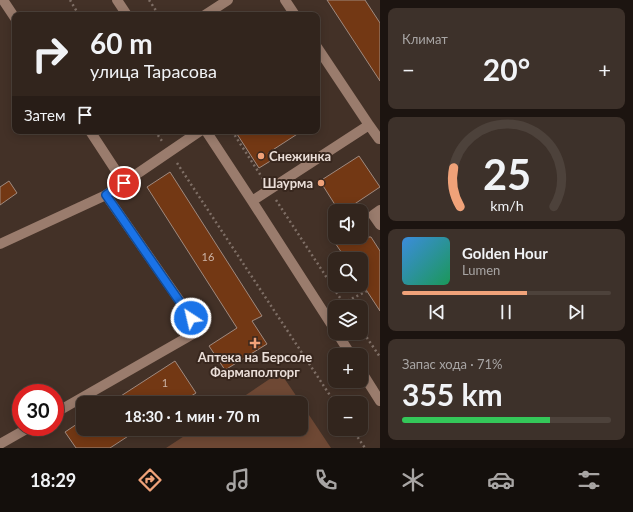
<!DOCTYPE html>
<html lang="ru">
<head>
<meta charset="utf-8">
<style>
	body { margin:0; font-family:Lato,sans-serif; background:#3d312a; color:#f1f3f6; height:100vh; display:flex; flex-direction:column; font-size:15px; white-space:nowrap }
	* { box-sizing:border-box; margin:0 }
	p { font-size:13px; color:#a8a5a4 }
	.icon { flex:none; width:22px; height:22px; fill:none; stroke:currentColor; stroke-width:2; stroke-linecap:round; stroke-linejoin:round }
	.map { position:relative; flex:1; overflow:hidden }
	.panel { display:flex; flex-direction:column; gap:8px; padding:8px; background:#1c1410; width:253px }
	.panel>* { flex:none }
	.top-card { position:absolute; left:12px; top:12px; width:308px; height:122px; border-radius:8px; box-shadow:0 2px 10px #0003,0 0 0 1px #4d423b; background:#32251d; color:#f1f3f6; overflow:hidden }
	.controls { position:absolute; left:328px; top:204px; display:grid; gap:8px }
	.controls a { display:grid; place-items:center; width:40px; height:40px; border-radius:8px; background:#32251d; box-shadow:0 2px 10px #0003,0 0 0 1px #4d423b; font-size:20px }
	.speed { position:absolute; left:12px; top:384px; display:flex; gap:8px; font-size:20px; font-weight:700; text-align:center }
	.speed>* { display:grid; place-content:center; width:52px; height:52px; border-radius:50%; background:#32251d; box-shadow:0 2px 10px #0003,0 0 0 1px #4d423b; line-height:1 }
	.speed .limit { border:6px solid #d22; background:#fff; color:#111 }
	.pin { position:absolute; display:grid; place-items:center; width:34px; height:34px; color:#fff; margin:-17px; border:2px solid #fff; border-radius:50%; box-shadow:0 1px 4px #0007 }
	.me { position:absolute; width:44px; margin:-22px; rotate:325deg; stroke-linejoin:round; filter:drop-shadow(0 0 3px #0008) }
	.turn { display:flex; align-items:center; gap:14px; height:84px; padding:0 12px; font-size:18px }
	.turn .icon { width:52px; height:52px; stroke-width:2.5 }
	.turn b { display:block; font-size:28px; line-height:34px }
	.then { display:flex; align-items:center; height:38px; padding:0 12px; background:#0003; gap:8px; font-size:15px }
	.big { font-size:30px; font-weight:700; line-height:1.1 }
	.panel .tile { flex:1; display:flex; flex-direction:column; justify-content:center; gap:6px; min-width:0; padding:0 14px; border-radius:8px; background:#3d312a }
	.panel .dial { align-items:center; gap:0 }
	.dial svg { height:104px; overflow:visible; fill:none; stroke:#4d423b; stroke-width:7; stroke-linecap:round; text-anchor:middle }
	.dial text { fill:#f1f3f6; stroke:none }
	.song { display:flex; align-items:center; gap:12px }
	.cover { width:48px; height:48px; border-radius:6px; background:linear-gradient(135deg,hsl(210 70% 55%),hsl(150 70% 35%)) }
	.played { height:4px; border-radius:2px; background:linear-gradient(90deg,#f0a279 60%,#4d423b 60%) }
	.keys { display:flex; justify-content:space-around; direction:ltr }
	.heat { display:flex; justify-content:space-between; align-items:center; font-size:22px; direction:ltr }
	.charge { height:6px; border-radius:3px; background:linear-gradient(90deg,#34c759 71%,#4d423b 0) }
	.trip { position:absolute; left:76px; top:396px; width:232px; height:40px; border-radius:8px; background:#32251d; box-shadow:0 2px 10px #0003,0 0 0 1px #4d423b; font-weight:700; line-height:40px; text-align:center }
	.dock { display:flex; height:64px; justify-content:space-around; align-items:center; background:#140f0c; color:#a8a5a4 }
	.dock .icon { width:28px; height:28px }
	.dock .on { color:#f0a279 }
	.dock b { font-size:18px; color:#f1f3f6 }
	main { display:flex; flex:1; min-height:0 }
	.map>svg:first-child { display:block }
	.green { fill:#6e4834 }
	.building { fill:#733814; stroke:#a08a7f }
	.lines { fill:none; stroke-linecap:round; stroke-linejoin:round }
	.path { stroke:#7f6f66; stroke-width:2.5; stroke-dasharray:2 3; stroke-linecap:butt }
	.minor { stroke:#9a7c6d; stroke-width:10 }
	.route-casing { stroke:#114b97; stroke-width:10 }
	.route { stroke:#1a73e8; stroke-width:7 }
	.poi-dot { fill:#f0a279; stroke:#38271e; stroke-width:1.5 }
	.labels { text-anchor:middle; stroke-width:4; stroke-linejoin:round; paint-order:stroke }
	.number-label { font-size:11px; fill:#ccb4a7 }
	.poi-label { font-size:13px; font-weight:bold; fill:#eaded8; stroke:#38271e; text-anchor:start }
</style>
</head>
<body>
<main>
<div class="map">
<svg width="380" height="448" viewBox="0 0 380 448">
	<rect width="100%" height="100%" fill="#433127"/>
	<path class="green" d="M280,372L301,403H234Z
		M301,403L331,448H166L195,429H301Z"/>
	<path class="building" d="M327,0H365L380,23V81Z
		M235,131H302L268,153L272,160L259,168Z
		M359,156L380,187L344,211H339L320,181Z
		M170,172L262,316L252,321L267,344L225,370L209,346L237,328L147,187Z
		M9,181L17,193L0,205V187Z
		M331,237H371L380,251V311L361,282V259H346Z
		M175,361L196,393L180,403H110Z
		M83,420V429H139L110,448H76L65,432Z"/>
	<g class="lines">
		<path class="path" d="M70,0L79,15
			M149,0L159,15
			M155,131L162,141
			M232,131L263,179
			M177,163L335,403
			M276,200L346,307
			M343,303L367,291
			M361,329L380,357
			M352,429L365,448"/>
		<path class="minor" d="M3,0L15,18
			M117,0L127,15
			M285,0L295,15
			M205,15L228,0
			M317,47L369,125
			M90,131L124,183
			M206,131L252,201L335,330
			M252,201L369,125L379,139H380
			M380,210L373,215L380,225
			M0,244L106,195
			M337,333L351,355
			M361,371L380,401
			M55,413L200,330L106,195L200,131
			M0,444L30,427"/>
	</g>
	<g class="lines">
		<defs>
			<path id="route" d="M124,183L106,195L191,318"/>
		</defs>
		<use href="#route" class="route-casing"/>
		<use href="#route" class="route"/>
	</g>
	<g class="poi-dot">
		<circle cx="261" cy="156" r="4"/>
		<circle cx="321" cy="183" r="4"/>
		<path d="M253 337h4v4h4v4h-4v4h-4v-4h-4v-4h4z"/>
	</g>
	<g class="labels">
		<g class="number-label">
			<text x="208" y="261">16</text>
			<text x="165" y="387">1</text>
		</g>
		<g class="poi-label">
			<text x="269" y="161">Снежинка</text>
			<text x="313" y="188" text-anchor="end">Шаурма</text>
			<text x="255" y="362" text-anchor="middle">Аптека на Берсоле<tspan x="255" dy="15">Фармаполторг</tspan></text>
		</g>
	</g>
</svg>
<div class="controls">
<a><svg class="icon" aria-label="sound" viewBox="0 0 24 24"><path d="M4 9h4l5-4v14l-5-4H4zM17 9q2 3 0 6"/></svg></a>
<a><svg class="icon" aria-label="search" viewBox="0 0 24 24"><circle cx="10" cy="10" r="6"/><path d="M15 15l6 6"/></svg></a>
<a><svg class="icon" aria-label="layers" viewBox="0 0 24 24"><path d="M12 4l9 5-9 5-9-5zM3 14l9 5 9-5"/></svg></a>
<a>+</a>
<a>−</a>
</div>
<div class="speed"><div class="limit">30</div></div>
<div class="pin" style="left:124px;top:183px;background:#d93025"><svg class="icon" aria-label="arrive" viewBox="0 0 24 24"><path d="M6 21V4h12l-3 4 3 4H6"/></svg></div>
<svg class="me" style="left:191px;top:318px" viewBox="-20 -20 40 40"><circle r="17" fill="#1a73e8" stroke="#fff" stroke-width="3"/><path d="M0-11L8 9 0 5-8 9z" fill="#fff"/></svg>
<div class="trip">18:30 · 1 мин · 70 m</div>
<div class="top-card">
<div class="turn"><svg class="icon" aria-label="right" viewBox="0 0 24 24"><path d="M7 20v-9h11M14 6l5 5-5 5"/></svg><div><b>60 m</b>улица Тарасова</div></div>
<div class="then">Затем<svg class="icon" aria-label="arrive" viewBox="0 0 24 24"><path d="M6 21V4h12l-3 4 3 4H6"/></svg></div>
</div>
</div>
<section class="panel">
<div class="tile"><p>Климат</p>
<div class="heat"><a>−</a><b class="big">20°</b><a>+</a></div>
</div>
<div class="tile dial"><svg viewBox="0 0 100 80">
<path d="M14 69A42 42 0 1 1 86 69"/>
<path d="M14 69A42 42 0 0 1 9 39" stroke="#f0a279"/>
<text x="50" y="56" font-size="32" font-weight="700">25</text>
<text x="50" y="72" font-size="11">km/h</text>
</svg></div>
<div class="tile">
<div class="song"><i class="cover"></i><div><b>Golden Hour</b><p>Lumen</p></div></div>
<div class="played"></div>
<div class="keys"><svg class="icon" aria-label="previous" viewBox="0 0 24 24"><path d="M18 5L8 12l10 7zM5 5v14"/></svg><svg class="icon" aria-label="pause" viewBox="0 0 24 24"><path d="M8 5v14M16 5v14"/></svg><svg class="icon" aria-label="next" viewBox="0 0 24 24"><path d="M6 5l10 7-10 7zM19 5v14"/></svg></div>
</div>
<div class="tile"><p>Запас хода · 71%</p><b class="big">355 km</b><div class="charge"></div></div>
</section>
</main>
<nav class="dock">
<b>18:29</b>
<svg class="icon on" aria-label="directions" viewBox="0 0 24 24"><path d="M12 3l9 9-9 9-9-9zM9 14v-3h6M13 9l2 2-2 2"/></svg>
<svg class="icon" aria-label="music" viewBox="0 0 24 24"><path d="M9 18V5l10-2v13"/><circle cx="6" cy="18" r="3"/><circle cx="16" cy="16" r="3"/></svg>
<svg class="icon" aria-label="phone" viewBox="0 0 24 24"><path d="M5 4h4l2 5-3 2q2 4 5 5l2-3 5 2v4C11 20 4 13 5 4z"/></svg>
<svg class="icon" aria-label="climate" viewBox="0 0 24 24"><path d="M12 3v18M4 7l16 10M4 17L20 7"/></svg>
<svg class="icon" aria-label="car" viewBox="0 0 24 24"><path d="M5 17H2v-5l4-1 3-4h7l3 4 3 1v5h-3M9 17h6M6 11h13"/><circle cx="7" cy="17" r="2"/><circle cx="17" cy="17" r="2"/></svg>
<svg class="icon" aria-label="filters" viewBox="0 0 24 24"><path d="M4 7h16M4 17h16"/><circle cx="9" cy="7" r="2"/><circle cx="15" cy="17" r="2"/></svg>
</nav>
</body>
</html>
